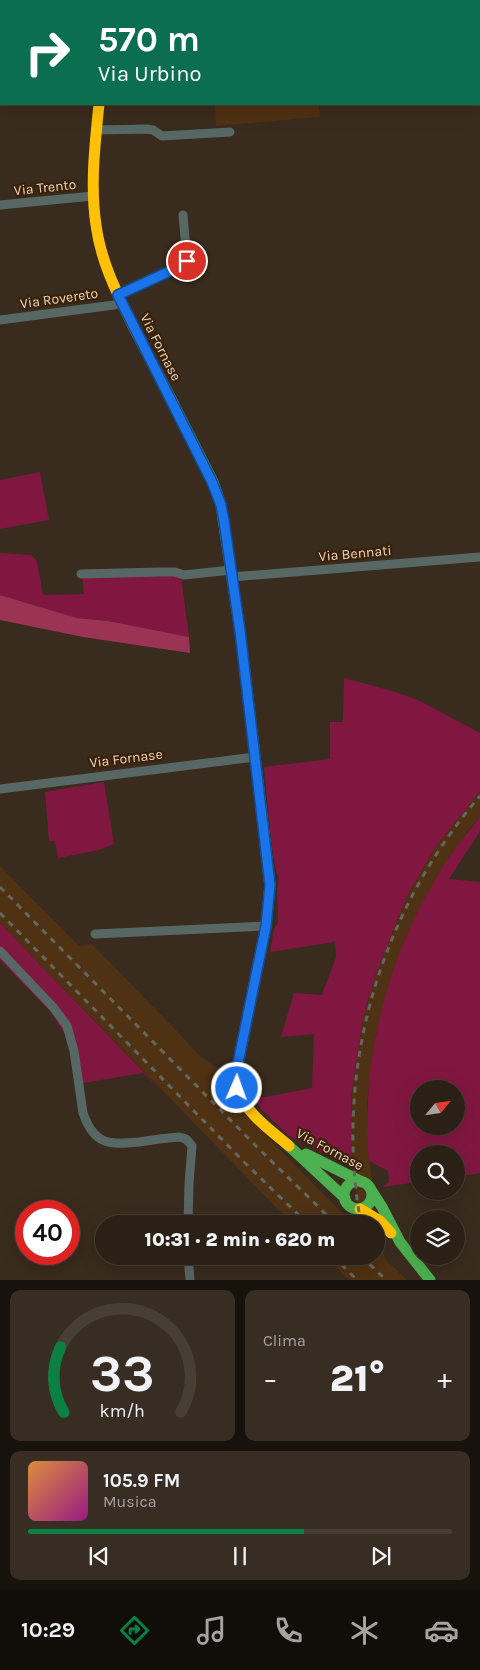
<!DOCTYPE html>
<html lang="it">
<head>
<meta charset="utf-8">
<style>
	body { margin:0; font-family:Karla,sans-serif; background:#372d23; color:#f1f3f6; height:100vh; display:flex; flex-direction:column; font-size:19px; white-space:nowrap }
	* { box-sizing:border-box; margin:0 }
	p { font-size:16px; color:#a6a3a1 }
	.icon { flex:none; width:28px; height:28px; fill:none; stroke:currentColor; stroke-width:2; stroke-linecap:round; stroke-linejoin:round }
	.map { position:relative; height:1280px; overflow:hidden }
	.drawer { display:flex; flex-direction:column; gap:10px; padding:10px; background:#18120c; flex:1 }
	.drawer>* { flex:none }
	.hud { position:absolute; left:0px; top:0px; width:480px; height:105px; box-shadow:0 5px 20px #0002,0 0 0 1px #473e35; background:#0b6e4f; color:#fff; overflow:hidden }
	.needle { width:32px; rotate:61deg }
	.buttons { position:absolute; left:410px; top:1080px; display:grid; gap:10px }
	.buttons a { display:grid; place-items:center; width:55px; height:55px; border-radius:50%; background:#2b2016; box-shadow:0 5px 20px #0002,0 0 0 1px #473e35; font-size:25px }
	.speed { position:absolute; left:15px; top:1200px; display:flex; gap:10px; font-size:25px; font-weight:700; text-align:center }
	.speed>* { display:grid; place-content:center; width:65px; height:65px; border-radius:50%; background:#2b2016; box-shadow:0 5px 20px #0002,0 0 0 1px #473e35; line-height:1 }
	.speed .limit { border:8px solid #d22; background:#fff; color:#111 }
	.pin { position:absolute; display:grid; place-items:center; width:42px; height:42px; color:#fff; margin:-21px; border:2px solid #fff; border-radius:50%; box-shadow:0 1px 5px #0007 }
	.me { position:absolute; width:55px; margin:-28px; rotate:2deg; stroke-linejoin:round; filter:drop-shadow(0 0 4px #0008) }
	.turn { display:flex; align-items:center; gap:18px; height:105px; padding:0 15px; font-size:22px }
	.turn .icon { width:65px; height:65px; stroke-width:2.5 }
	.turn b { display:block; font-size:35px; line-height:42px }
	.big { font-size:38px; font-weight:800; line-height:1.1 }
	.drawer .tile { flex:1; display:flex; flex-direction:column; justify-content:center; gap:8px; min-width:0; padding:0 18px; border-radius:10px; background:#372d23 }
	.drawer .dial { align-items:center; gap:0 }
	.dial svg { height:130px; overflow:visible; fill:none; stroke:#473e35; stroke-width:7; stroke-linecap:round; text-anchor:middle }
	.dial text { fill:#f1f3f6; stroke:none }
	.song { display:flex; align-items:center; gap:15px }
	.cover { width:60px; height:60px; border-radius:8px; background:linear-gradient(135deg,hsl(30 70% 55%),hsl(310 70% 35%)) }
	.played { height:5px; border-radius:2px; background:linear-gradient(90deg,#0b8043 65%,#473e35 65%) }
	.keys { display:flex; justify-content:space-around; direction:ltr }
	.heat { display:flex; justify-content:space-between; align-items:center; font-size:28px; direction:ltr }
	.drawer .tiles { flex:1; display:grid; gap:10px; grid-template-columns:1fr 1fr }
	.tile:last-child { grid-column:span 2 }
	.trip { position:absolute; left:95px; top:1215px; width:290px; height:50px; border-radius:25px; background:#2b2016; box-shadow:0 5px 20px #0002,0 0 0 1px #473e35; font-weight:800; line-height:50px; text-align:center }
	.menu { display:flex; height:80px; justify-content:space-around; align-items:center; background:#110d09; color:#a6a3a1 }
	.menu .icon { width:35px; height:35px }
	.menu .active { color:#0b8043 }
	.menu b { font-size:22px; color:#f1f3f6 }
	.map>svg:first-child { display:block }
	.built { fill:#4f3113 }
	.green { fill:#801740; fill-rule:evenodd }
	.forest { fill:#9b3355 }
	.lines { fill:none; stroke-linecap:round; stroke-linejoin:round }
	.street { stroke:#576864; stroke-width:9 }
	.fast { stroke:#4caf50; stroke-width:11 }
	.slow { stroke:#ffc107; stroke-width:11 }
	.jam { stroke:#c62828; stroke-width:11 }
	.rail { stroke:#63675f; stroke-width:3; stroke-dasharray:6 6; stroke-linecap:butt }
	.route-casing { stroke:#114b97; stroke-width:12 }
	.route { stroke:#1a73e8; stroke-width:9 }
	.labels { text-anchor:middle; stroke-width:4.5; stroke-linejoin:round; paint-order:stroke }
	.street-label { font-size:14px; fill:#e6d4c5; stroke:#3b2106 }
</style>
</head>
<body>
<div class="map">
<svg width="480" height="1280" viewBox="0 0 480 1280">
	<rect width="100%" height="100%" fill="#392b1d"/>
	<path class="built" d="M215,104H319L320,117L216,126Z
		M480,791V817L466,833L397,960L376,1034L367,1103L369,1154L374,1204L385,1259L407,1280H348L337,1267L324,1256H376V1224H359L351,1144V1098L363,1018L375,976L407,896L434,849Z
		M0,866L79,946L92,944L173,1027L201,1057L228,1075L232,1101L353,1224H292L0,923Z"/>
	<path class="green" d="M40,472L49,520L0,529V480Z
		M0,553L31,555L37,561L43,595L84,594L82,577L181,576L189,637L108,621L77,618L0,595Z
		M344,678L396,692L420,701L480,733V791L434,849L407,896L375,976L363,1018L351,1098V1144L353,1168L289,1136L262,1110L254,1099L312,1088L314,1034L281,1037L294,993L322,995L336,957L335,942L270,952L274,929L278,923L277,890L279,877C272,869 266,784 264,767L330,759V722H343Z
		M104,782L114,844L99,850L58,858L55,841H49L45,792Z
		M480,817V831L449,879L480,882V1173L456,1177V1154H419V1182L382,1187L389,1182L388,1171L369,1161C358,1040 401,909 480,817ZM419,1089H456V1126H419Z
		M0,923L162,1091L143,1073L77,1084L70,1042L50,1011L0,960Z"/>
	<path class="forest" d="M0,595L77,618L108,621L189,637L190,653L83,637L0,620Z"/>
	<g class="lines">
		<path class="street" d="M0,37H1
			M96,130L147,129L153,130L162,136L230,132
			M0,205L93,196
			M118,295L185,263L187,261L183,215
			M0,320L114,305L122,302
			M81,574L159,572H175L184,575L231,570
			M232,577L480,557
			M0,789L255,757
			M95,934L266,926
			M0,951L53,1007L67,1026L74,1051L83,1113C94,1145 109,1145 139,1142C152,1140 166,1138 179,1137L186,1139L192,1146L189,1184L188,1224
			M188,1256L190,1280"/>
		<path class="fast" d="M173,403L213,482L221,505L240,631L258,782
			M289,1146L345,1198
			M306,1154L362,1182
			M344 1195a14 14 0 1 1 28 0a14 14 0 1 1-28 0Z
			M371,1190L382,1207L400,1242L430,1280"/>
		<path class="slow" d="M99,104C95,144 90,185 96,225C101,263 118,295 134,328C147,353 160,378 173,403
			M258,782L270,885L266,926L237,1068C237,1076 236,1084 239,1091C246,1114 272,1131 289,1146
			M360,1209L380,1221L391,1233"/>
		<path class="jam" d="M109,0V1"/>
		<path class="rail" d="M0,887L258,1148L336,1224
			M0,913L244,1162L308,1224
			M361,1224C333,1071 379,913 480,796
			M333,1256L357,1280
			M361,1256L386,1280"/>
	</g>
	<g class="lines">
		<defs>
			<path id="route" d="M187,261L181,266L118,295L212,482L221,505L224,521L240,631L270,885L266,926L237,1068V1088"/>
		</defs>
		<use href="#route" class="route-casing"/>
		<use href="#route" class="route"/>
	</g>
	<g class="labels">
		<g class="street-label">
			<text transform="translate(45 187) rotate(-6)" y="5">Via Trento</text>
			<text transform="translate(59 298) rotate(-8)" y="5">Via Rovereto</text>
			<text transform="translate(161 347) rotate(63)" y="5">Via Fornase</text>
			<text transform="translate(355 553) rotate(-5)" y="5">Via Bennati</text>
			<text transform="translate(126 758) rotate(-7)" y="5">Via Fornase</text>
			<text transform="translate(330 1149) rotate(28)" y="5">Via Fornase</text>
		</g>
	</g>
</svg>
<div class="buttons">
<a><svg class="needle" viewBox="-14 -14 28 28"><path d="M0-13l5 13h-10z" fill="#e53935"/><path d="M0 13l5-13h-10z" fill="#a6a3a1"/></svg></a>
<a><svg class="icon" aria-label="search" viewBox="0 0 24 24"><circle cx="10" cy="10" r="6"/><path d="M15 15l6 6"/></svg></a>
<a><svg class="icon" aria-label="layers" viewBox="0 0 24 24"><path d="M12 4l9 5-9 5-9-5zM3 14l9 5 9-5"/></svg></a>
</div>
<div class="speed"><div class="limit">40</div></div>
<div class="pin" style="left:187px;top:261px;background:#d93025"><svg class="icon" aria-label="arrive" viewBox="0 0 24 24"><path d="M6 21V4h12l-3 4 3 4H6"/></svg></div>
<svg class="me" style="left:237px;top:1088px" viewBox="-20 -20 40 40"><circle r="17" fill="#1a73e8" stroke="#fff" stroke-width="3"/><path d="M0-11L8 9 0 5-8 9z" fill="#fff"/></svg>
<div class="trip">10:31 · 2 min · 620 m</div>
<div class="hud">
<div class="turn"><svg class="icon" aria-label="right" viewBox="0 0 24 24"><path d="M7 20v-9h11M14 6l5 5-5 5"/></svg><div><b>570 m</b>Via Urbino</div></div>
</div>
</div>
<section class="drawer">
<div class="tiles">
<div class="tile dial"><svg viewBox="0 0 100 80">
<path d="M14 69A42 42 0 1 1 86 69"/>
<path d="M14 69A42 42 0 0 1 12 29" stroke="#0b8043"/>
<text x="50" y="56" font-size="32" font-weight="700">33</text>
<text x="50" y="72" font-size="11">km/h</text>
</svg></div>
<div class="tile"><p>Clima</p>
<div class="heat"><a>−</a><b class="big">21°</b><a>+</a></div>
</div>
<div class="tile">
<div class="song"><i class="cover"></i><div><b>105.9 FM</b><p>Musica</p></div></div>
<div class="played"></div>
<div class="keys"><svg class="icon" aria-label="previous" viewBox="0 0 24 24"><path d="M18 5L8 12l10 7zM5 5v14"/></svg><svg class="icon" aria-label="pause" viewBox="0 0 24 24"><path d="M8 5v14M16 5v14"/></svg><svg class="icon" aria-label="next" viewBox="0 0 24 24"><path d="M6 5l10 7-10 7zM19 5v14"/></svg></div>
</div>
</div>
</section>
<nav class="menu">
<b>10:29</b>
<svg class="icon active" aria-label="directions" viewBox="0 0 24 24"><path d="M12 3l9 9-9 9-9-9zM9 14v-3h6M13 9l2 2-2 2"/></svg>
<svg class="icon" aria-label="music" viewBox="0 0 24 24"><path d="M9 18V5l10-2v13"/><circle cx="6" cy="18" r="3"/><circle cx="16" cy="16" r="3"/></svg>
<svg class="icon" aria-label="phone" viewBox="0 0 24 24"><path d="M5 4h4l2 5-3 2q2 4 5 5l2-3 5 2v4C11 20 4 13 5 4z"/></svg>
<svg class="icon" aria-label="climate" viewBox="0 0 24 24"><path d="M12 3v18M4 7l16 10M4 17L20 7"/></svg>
<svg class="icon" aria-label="car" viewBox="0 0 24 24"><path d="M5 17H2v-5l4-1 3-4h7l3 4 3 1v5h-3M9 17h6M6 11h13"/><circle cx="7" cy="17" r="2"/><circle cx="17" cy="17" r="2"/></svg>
</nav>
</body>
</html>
